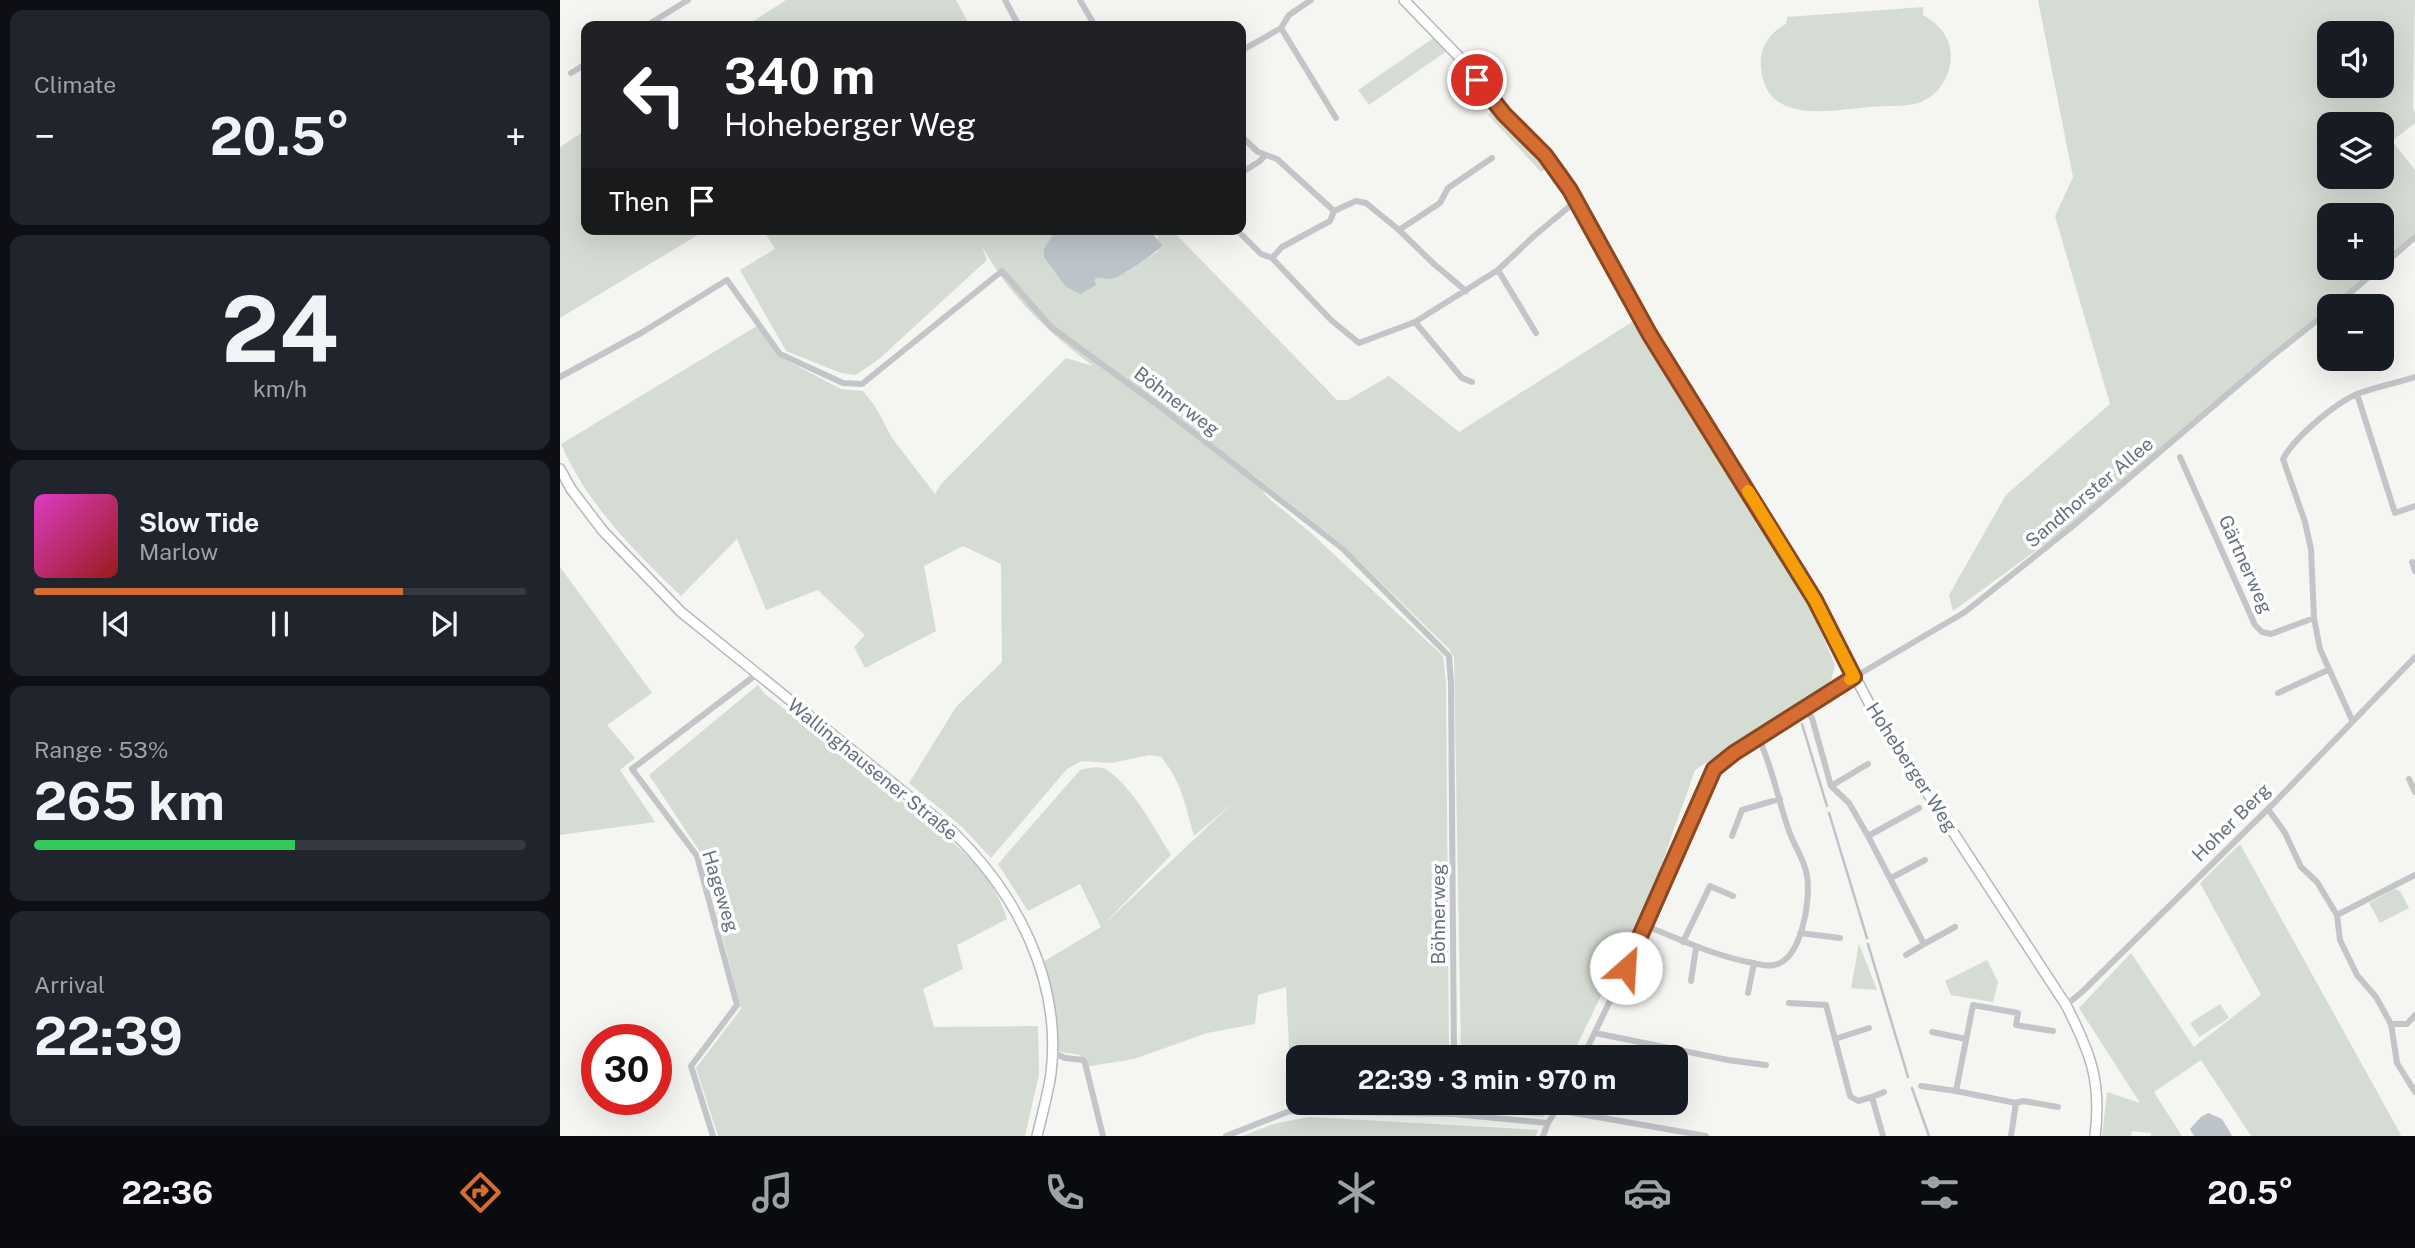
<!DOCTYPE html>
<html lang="en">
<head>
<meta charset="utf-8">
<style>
	body { margin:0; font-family:"Public Sans",sans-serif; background:#20242c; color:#f1f3f6; height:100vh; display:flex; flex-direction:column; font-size:26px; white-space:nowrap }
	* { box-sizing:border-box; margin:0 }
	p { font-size:23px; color:#9ea1a6 }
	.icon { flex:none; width:38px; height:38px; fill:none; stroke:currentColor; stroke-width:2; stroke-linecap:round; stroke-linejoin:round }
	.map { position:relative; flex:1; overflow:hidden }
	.details { display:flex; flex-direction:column; gap:10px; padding:10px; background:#0d0f14; width:560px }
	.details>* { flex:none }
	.banner { position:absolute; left:21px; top:21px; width:665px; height:214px; border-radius:14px; box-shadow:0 7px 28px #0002; background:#202124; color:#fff; overflow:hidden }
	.tools { position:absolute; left:1757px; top:21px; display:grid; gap:14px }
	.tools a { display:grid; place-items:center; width:77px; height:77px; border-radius:14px; background:#171b24; box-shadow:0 7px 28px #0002; font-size:35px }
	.speed { position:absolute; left:21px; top:1024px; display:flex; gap:14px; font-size:35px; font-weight:700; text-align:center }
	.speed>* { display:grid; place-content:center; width:91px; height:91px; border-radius:50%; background:#171b24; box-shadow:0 7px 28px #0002; line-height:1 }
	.speed .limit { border:10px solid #d22; background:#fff; color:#111 }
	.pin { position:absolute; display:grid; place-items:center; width:60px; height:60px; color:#fff; margin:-30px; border:4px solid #fff; border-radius:50%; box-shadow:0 2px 7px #0007 }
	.me { position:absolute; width:77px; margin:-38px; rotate:26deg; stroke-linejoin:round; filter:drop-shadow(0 0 5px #0008) }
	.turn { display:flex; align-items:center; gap:24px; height:147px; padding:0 28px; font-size:32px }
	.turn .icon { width:91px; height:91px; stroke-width:2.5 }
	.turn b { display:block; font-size:49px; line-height:60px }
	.then { display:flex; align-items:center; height:66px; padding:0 28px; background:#0003; gap:14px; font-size:26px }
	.big { font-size:52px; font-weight:700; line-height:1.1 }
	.details .widget { flex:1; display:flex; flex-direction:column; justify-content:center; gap:10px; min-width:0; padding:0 24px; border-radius:14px; background:#20242c }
	.details .dial { align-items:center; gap:0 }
	.dial b { font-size:91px; line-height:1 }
	.song { display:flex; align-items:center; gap:21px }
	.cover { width:84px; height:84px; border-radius:10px; background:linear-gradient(135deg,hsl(310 70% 55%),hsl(0 70% 35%)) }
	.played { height:7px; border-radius:4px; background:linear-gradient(90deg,#d56d32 75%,#363941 75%) }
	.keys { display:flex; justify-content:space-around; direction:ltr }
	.heat { display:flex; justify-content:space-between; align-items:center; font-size:38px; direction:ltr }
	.charge { height:10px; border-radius:5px; background:linear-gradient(90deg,#34c759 53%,#363941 0) }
	.trip { position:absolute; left:726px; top:1045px; width:402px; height:70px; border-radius:14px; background:#171b24; box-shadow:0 7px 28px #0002; font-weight:700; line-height:70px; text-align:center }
	.tab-bar { display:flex; height:112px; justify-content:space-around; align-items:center; background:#090b0e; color:#9ea1a6 }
	.tab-bar .icon { width:49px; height:49px }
	.tab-bar .current { color:#d56d32 }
	.tab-bar b { font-size:32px; color:#f1f3f6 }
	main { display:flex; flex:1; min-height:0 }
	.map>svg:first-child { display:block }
	.green { fill:#d5dcd3; fill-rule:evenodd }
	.water { fill:#bcc4c9 }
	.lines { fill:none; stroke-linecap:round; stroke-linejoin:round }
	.stream { stroke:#bcc4c9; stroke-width:2.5 }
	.secondary-casing { stroke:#b5b8bd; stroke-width:12 }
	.street { stroke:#c3c5c9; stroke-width:6 }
	.secondary { stroke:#fff; stroke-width:9 }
	.route-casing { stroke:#8a4720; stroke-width:18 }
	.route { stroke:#d56d32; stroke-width:12 }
	.slow { stroke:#f59e0b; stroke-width:12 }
	.labels { text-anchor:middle; stroke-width:7; stroke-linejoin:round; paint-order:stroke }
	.street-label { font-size:19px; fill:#667180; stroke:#fff }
</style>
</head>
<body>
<main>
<section class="details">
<div class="widget"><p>Climate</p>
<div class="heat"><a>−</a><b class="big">20.5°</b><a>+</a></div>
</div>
<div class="widget dial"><b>24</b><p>km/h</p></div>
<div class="widget">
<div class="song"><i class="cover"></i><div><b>Slow Tide</b><p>Marlow</p></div></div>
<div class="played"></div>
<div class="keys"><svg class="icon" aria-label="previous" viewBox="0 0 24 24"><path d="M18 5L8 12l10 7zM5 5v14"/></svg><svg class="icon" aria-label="pause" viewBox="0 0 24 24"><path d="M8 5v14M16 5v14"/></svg><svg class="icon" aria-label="next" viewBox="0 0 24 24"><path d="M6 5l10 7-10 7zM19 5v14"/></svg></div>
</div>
<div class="widget"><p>Range · 53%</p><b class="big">265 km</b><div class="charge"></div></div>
<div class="widget"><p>Arrival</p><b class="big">22:39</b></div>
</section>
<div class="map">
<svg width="1855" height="1136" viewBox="0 0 1855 1136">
	<rect width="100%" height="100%" fill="#f5f5f2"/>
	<path class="green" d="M226,0H396L410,26H186Z
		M1478,0H1855L1853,108L1855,111V123L1832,141L1855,170V238L1822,266V215H1769V268H1819L1773,306H1769V309L1504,530L1393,611L1389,595L1446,495L1550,404L1495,216L1513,177ZM1769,33H1822V86H1769ZM1769,124H1822V177H1769Z
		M1363,7V15C1373,21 1381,27 1386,37C1398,59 1386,91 1363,101C1349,108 1326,105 1310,107C1271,110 1205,126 1201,67C1199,48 1210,32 1226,24L1227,17Z
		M875,37L891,48L809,105L798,90Z
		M933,110L988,167L981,172L928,115Z
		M26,130V229H148L0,318V147Z
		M203,229H496L484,249L537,283L534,278L537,276L541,278L567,272L597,252L598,237L589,229H611L777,400H788L829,376L899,432L1075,320L1254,616L1275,665L1270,685L1241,701L1135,770L1092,892L1011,1057H901L894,657L889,649L783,545L692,474L707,497L751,533L883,656L886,683L889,1057H738V1102H889V1109L732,1107L726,987L698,995L695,1024L647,1033L574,1059L525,1067L520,1055L502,1052L490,1047L478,965L541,927L520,884L468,911L438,864L520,770C528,768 539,765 547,770C573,787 595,830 611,855L542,926L675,801L634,836C626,807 621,780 601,757L589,755L552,763L522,761L507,769L431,858L402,827L349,783L396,707L442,662L441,564L403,546L364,566L376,631L305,668L294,647L305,635L258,590L206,610L177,539L121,596C74,551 27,504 1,444L197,326L218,356L281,389L303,391L315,406L332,438L375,494L382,483L506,358L533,366C489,333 448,295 422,246L427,260L319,359L296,375L281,373L226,351L180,270L215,249Z
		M0,567L92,693L47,725L75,758L60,770L95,822L0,835Z
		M198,685L204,693C247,727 290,760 332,794C375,829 431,863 447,919L397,945L403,969L363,989L374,1027L478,1026L479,1074L465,1136H158L136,1068L181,1009L142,855L89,775Z
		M1680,844L1841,1135L1840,1136H1691L1641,1060L1594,1092L1622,1136H1591V1133L1572,1131L1571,1136H1542L1547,1092L1580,1103L1519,1008L1571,953L1634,1047L1701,995L1640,883Z
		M1835,889L1840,891L1849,908L1820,923L1809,903Z
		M1299,944L1317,990L1291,988Z
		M1427,960L1438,982L1433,1002L1391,995L1385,981Z
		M1660,1004L1669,1018L1639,1037L1630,1023Z
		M902,1103V1102L990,1103L983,1117L908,1110Z
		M749,1117L978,1130L976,1136H682L713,1124Z"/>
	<path class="water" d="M496,229H589L602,245C598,252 560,278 551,279C546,279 539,277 535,278L536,285L521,294L506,287L484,257V249Z
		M1648,1113L1662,1119L1672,1136H1634L1630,1129L1641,1117Z"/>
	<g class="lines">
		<path class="stream" d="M1242,724L1267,806
			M1269,813L1307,938
			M1308,944L1348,1077
			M1352,1088L1369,1136"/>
		<defs>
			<path id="secondary" d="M844,0L905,63L944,114L998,172L1025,215L1090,335L1255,600L1310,705L1506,1005C1530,1052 1542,1081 1535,1136
				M0,469L11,489L43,531L121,612L393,832C457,894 502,981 491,1073C488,1094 482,1115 477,1136"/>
		</defs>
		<use href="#secondary" class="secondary-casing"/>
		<path class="street" d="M445,0L459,26
			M520,0L535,26
			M86,26L128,0
			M721,28L776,118
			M681,51L721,28L729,15L751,0
			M11,73L26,64
			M681,136L698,152L717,159L774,211L796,201L806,203L839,230
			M681,173L700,161L705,155
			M676,229L701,254L712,258L771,320L799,343L855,322L938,270L974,236L1016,201
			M712,258L722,247L770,221L774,211
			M1822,266L1855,237
			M938,270L976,333
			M906,291L874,264L839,230L880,203L888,188L932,158
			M1775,306L1819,268
			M855,322L902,378L912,382
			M0,377L81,333L167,280L220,354L283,383L302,384L442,271L492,328L602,408L783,549L889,656L891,684L894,1057
			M1797,394L1835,513L1855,506
			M1620,457L1695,625L1702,632L1711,634L1754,618
			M1852,562L1855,571
			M1718,693L1768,670
			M1245,708L1252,718L1271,786L1289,803L1308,836L1364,944L1346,955
			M1792,720L1760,649L1754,618L1751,549L1745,522L1723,459C1734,438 1774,404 1797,394C1815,387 1836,383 1855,377
			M1849,779L1855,792
			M1271,786L1308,764
			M1708,809L1725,833L1741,867L1757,882L1777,915L1780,940L1797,975L1816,997L1831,1024H1847L1855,1015
			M1172,836L1182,810L1220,799
			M1308,836L1359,808
			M1331,878L1365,860
			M1777,915L1855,875
			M1086,926C1122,940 1155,956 1193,963C1199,964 1207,967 1214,965C1242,960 1251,899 1247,876C1245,860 1234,846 1229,831C1218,800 1213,769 1199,739
			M1240,933L1280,938
			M1123,942L1150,886L1173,896
			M1364,944L1395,927
			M1131,981L1136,948
			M1188,993L1194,963
			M1229,1003L1266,1005L1290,1096L1298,1101L1312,1097L1323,1136
			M1506,1005L1522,992L1715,802L1855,657
			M1831,1024L1837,1063L1855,1092
			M1372,1032L1406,1039
			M1035,1033L1168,1060L1206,1065
			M1275,1039L1309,1028
			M492,1052L505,1058L523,1060L525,1063L543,1136
			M1023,1057L1086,926L1154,769L1174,753L1281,685L1405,612L1513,526L1711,357L1769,311
			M1361,1086L1396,1091
			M1312,1097L1324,1092
			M1456,1103L1463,1101L1498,1107
			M997,1110L1146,1136
			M894,1114V1102
			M153,1136L131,1066L177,1005L137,856L72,769L197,674
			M666,1136L730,1111L894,1114L988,1123
			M983,1136L988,1123L1001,1102
			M1451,1136L1456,1103L1396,1091L1413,1005L1458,1013L1456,1025L1493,1031"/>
		<use href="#secondary" class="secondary"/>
	</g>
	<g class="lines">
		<defs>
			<path id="route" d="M917,80L944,114L985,155L1010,190L1090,335L1255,600L1294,677L1174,753L1154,769L1066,968"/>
		</defs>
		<use href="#route" class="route-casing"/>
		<use href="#route" class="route"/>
		<path class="slow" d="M1188,491L1255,600L1294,677L1290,679"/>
	</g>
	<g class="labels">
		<g class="street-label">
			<text transform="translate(617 401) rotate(37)" y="7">Böhnerweg</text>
			<text transform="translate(1529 492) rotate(-40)" y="7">Sandhorster Allee</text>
			<text transform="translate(1686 564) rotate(66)" y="7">Gärtnerweg</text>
			<text transform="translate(1352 767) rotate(57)" y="7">Hoheberger Weg</text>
			<text transform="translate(313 769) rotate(39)" y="7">Wallinghausener Straße</text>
			<text transform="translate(1671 822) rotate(-45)" y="7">Hoher Berg</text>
			<text transform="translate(161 891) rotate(73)" y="7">Hageweg</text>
			<text transform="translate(878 914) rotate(-90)" y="7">Böhnerweg</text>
		</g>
	</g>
</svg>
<div class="tools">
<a><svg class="icon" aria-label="sound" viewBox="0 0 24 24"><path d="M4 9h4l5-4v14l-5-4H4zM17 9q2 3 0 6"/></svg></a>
<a><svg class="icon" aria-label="layers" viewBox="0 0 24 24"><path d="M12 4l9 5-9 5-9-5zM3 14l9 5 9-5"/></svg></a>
<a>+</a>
<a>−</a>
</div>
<div class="speed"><div class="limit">30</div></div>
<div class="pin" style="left:917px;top:80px;background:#d93025"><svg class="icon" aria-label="arrive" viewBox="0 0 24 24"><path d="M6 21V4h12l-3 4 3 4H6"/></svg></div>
<svg class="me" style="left:1066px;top:968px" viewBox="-20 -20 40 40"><circle r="19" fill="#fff"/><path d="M0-13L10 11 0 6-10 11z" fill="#d56d32"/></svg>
<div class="trip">22:39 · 3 min · 970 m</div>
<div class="banner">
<div class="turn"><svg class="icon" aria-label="left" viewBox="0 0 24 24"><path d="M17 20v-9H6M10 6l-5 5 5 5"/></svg><div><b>340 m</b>Hoheberger Weg</div></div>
<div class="then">Then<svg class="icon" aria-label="arrive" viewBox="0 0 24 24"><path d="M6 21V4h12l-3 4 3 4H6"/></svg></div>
</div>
</div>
</main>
<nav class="tab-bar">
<b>22:36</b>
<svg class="icon current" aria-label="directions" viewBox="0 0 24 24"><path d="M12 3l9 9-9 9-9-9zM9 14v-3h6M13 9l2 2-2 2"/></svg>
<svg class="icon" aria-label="music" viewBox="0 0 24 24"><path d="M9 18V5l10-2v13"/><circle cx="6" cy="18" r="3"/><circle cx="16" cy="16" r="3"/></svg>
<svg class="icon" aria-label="phone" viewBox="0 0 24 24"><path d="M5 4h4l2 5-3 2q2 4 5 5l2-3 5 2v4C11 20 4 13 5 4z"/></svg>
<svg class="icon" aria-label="climate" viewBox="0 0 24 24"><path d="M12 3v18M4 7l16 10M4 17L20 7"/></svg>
<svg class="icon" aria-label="car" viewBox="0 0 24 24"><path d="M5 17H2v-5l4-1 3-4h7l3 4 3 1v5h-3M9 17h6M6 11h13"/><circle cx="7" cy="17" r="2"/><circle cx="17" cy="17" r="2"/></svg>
<svg class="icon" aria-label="filters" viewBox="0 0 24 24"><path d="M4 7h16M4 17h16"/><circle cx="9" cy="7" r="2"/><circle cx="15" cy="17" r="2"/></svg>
<b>20.5°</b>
</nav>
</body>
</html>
